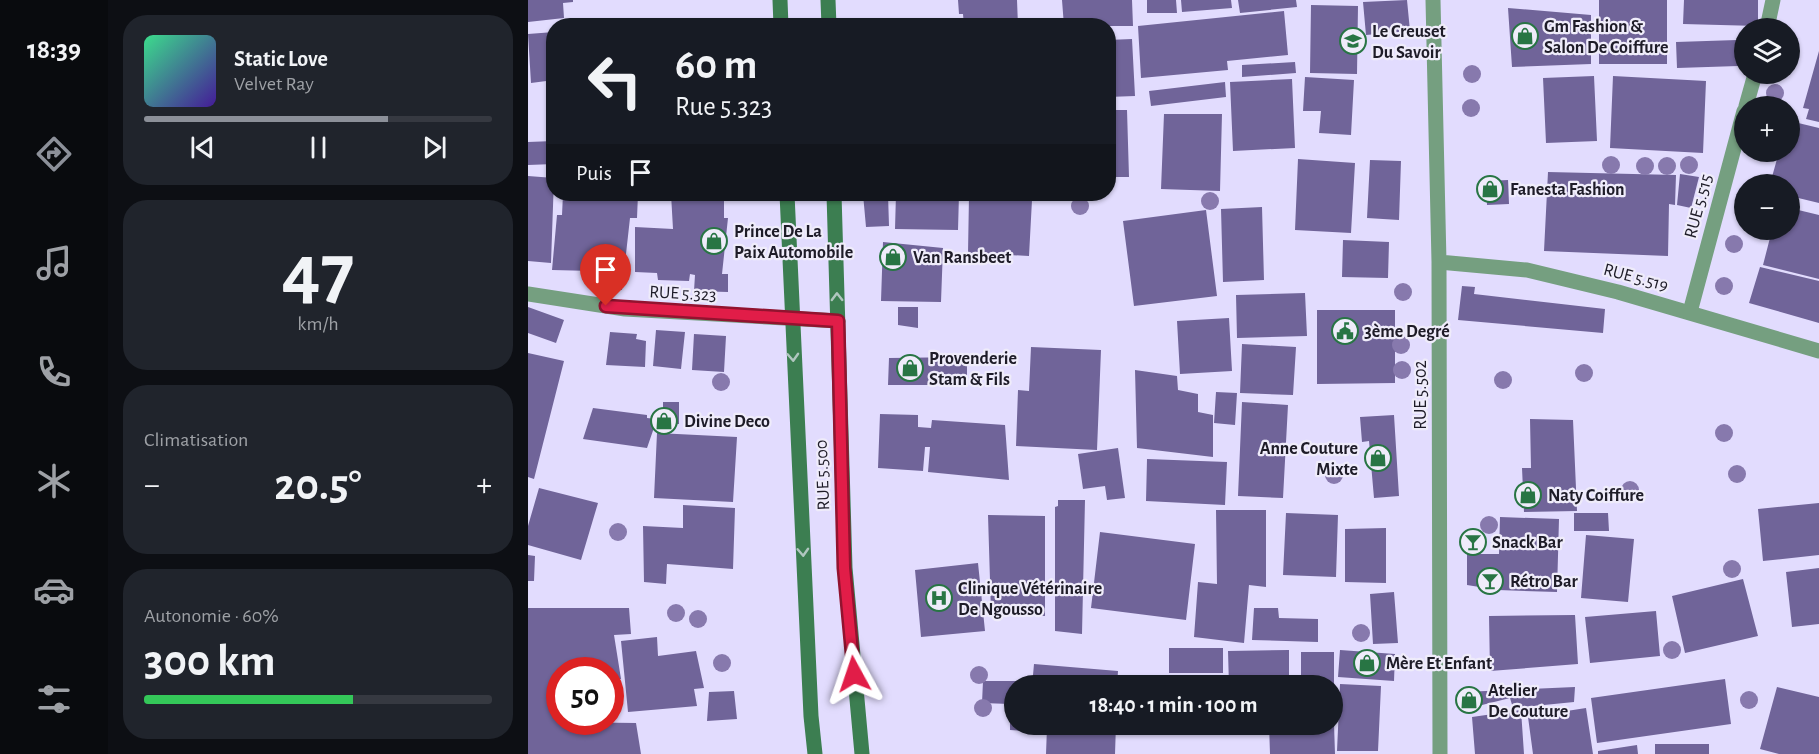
<!DOCTYPE html>
<html lang="fr">
<head>
<meta charset="utf-8">
<style>
	body { margin:0; font-family:"Alegreya Sans",sans-serif; background:#20242c; color:#f1f3f6; height:100vh; display:flex; flex-direction:column; font-size:22px; white-space:nowrap }
	* { box-sizing:border-box; margin:0 }
	p { font-size:20px; color:#9ea1a6 }
	.icon { flex:none; width:33px; height:33px; fill:none; stroke:currentColor; stroke-width:2; stroke-linecap:round; stroke-linejoin:round }
	.map { position:relative; flex:1; overflow:hidden }
	.drawer { display:flex; flex-direction:column; gap:15px; padding:15px; background:#0d0f14; width:420px }
	.drawer>* { flex:none }
	.top-card { position:absolute; left:18px; top:18px; width:570px; height:183px; border-radius:24px; box-shadow:0 2px 4px #0004; background:#171b24; color:#f1f3f6; overflow:hidden }
	.buttons { position:absolute; left:1206px; top:18px; display:grid; gap:12px }
	.buttons a { display:grid; place-items:center; width:66px; height:66px; border-radius:50%; background:#171b24; box-shadow:0 2px 4px #0004; font-size:30px }
	.speed { position:absolute; left:18px; top:657px; display:flex; gap:12px; font-size:30px; font-weight:700; text-align:center }
	.speed>* { display:grid; place-content:center; width:78px; height:78px; border-radius:50%; background:#171b24; box-shadow:0 2px 4px #0004; line-height:1 }
	.speed .limit { border:9px solid #d22; background:#fff; color:#111 }
	.pin { position:absolute; display:grid; place-items:center; width:51px; height:51px; color:#fff; margin:-62px -26px; border-radius:50% 50% 50% 0; rotate:-45deg; box-shadow:0 0 6px #0007 }
	.pin .icon { rotate:45deg }
	.me { position:absolute; width:66px; margin:-33px; rotate:355deg; stroke-linejoin:round; filter:drop-shadow(0 0 4px #0008) }
	.turn { display:flex; align-items:center; gap:21px; height:126px; padding:0 30px; font-size:27px }
	.turn .icon { width:78px; height:78px; stroke-width:2.5 }
	.turn b { display:block; font-size:42px; line-height:51px }
	.then { display:flex; align-items:center; height:57px; padding:0 30px; background:#0003; gap:12px; font-size:22px }
	.big { font-size:45px; font-weight:700; line-height:1.1 }
	.drawer .card { flex:1; display:flex; flex-direction:column; justify-content:center; gap:9px; min-width:0; padding:0 21px; border-radius:24px; background:#20242c }
	.drawer .dial { align-items:center; gap:0 }
	.dial b { font-size:78px; line-height:1 }
	.song { display:flex; align-items:center; gap:18px }
	.cover { width:72px; height:72px; border-radius:9px; background:linear-gradient(135deg,hsl(150 70% 55%),hsl(260 70% 35%)) }
	.played { height:6px; border-radius:3px; background:linear-gradient(90deg,#8c9099 70%,#363941 70%) }
	.keys { display:flex; justify-content:space-around; direction:ltr }
	.heat { display:flex; justify-content:space-between; align-items:center; font-size:33px; direction:ltr }
	.charge { height:9px; border-radius:4px; background:linear-gradient(90deg,#34c759 60%,#363941 0) }
	.trip { position:absolute; left:476px; top:675px; width:339px; height:60px; border-radius:30px; background:#171b24; box-shadow:0 2px 4px #0004; font-weight:700; line-height:60px; text-align:center }
	main { display:flex; flex:1; min-height:0 }
	.tab-bar { display:flex; flex-direction:column; width:108px; justify-content:space-around; align-items:center; background:#090b0e; color:#9ea1a6 }
	.tab-bar .icon { width:42px; height:42px }
	.tab-bar .selected { color:#8c9099 }
	.tab-bar b { font-size:27px; color:#f1f3f6 }
	.map>svg:first-child { display:block }
	.building { fill:#706499 }
	.lines { fill:none; stroke-linecap:round; stroke-linejoin:round }
	.street { stroke:#759f80; stroke-width:15 }
	.secondary { stroke:#3c7e51; stroke-width:15 }
	.tree { fill:#8779ad }
	.oneway { stroke:#b0c6bf }
	.route-casing { stroke:#92132f; stroke-width:15 }
	.route { stroke:#e11d48; stroke-width:10 }
	.labels { text-anchor:middle; stroke-width:4.5; stroke-linejoin:round; paint-order:stroke }
	.poi-label { font-size:18px; font-weight:bold; fill:#1e1c28; stroke:#efecfa; text-anchor:start }
	.street-label { font-size:18px; fill:#1e1c28; stroke:#efecfa }
</style>
</head>
<body>
<main>
<nav class="tab-bar">
<b>18:39</b>
<svg class="icon selected" aria-label="directions" viewBox="0 0 24 24"><path d="M12 3l9 9-9 9-9-9zM9 14v-3h6M13 9l2 2-2 2"/></svg>
<svg class="icon" aria-label="music" viewBox="0 0 24 24"><path d="M9 18V5l10-2v13"/><circle cx="6" cy="18" r="3"/><circle cx="16" cy="16" r="3"/></svg>
<svg class="icon" aria-label="phone" viewBox="0 0 24 24"><path d="M5 4h4l2 5-3 2q2 4 5 5l2-3 5 2v4C11 20 4 13 5 4z"/></svg>
<svg class="icon" aria-label="climate" viewBox="0 0 24 24"><path d="M12 3v18M4 7l16 10M4 17L20 7"/></svg>
<svg class="icon" aria-label="car" viewBox="0 0 24 24"><path d="M5 17H2v-5l4-1 3-4h7l3 4 3 1v5h-3M9 17h6M6 11h13"/><circle cx="7" cy="17" r="2"/><circle cx="17" cy="17" r="2"/></svg>
<svg class="icon" aria-label="filters" viewBox="0 0 24 24"><path d="M4 7h16M4 17h16"/><circle cx="9" cy="7" r="2"/><circle cx="15" cy="17" r="2"/></svg>
</nav>
<section class="drawer">
<div class="card">
<div class="song"><i class="cover"></i><div><b>Static Love</b><p>Velvet Ray</p></div></div>
<div class="played"></div>
<div class="keys"><svg class="icon" aria-label="previous" viewBox="0 0 24 24"><path d="M18 5L8 12l10 7zM5 5v14"/></svg><svg class="icon" aria-label="pause" viewBox="0 0 24 24"><path d="M8 5v14M16 5v14"/></svg><svg class="icon" aria-label="next" viewBox="0 0 24 24"><path d="M6 5l10 7-10 7zM19 5v14"/></svg></div>
</div>
<div class="card dial"><b>47</b><p>km/h</p></div>
<div class="card"><p>Climatisation</p>
<div class="heat"><a>−</a><b class="big">20.5°</b><a>+</a></div>
</div>
<div class="card"><p>Autonomie · 60%</p><b class="big">300 km</b><div class="charge"></div></div>
</section>
<div class="map">
<svg width="1291" height="754" viewBox="0 0 1291 754">
	<rect width="100%" height="100%" fill="#e2dcfe"/>
	<path class="building" d="M0,0H45V2L35,3L36,18L0,22Z
		M430,0H489L490,26H436L435,14H431Z
		M534,0H604L605,26H536Z
		M619,0H648L649,13H619Z
		M653,0H703L704,8L654,12Z
		M710,0H768L769,7L712,13Z
		M879,0L882,31L838,35L835,2Z
		M1071,0H1139V64H1071Z
		M1156,0H1230V26L1155,24Z
		M783,5L830,6L829,74L782,73Z
		M980,8L1063,15V64L984,67Z
		M756,11L760,55L699,61L700,70L613,78L610,26Z
		M154,21L155,26H115V24Z
		M26,32V80L3,83L0,34Z
		M604,39L607,96L580,97V40Z
		M1209,40L1210,66L1149,68L1148,42Z
		M1291,51V122L1278,119L1281,109L1275,108Z
		M767,62L768,73L714,77V65Z
		M1066,76L1069,141L1018,143L1015,78Z
		M1085,76L1178,81L1175,153L1082,148Z
		M777,77L826,80L823,135L791,133L793,111H775Z
		M764,79L767,148L705,151L702,82Z
		M697,82L698,97L623,106L621,91Z
		M580,110H599L601,177H580Z
		M636,114H694L692,191L633,189Z
		M1262,121L1291,128V203L1262,196V184H1242L1251,152H1262Z
		M26,141V164L0,165V142Z
		M770,159L827,163L823,233L767,230Z
		M842,160L873,161L871,220L839,218Z
		M1020,172L1148,175L1147,205L1141,204L1140,256L1016,251Z
		M1152,174L1171,177L1163,208L1149,205Z
		M0,176L26,178L23,263L0,261Z
		M980,180L981,204L959,205L958,181Z
		M35,194H110L109,218H102L94,290L62,286L65,271L24,270L29,215H34Z
		M143,194H196V218H200L194,274H200V292L166,291L167,275L162,274L161,281L130,280L129,273L107,272V227L145,229Z
		M335,194H360L361,226L338,227Z
		M368,194H431L430,230L367,229Z
		M441,196L504,200L501,256L440,253Z
		M734,207L736,280L695,282L693,209Z
		M1262,208L1291,215V279L1235,265L1244,230H1262Z
		M678,210L689,296L606,306L595,221Z
		M815,240L861,242L860,278L814,277Z
		M355,242L415,248L413,302L353,301Z
		M1232,267L1291,281V323L1221,303Z
		M934,286L947,287L946,294L1077,309L1075,333L930,320Z
		M777,293L779,336L709,338L708,295Z
		M0,307L36,320L28,343L0,333Z
		M370,307H390V328L370,325Z
		M789,310H867V383L789,384Z
		M701,318L704,371L652,374L649,321Z
		M128,330L157,332L153,369L125,366Z
		M82,332L109,334L108,339L118,341L117,367L78,365Z
		M166,334L198,336L196,372L164,370Z
		M714,344L768,347L765,395L712,393Z
		M503,347L573,350L569,450L488,446L490,390L501,391Z
		M0,353L36,361L6,479L0,477Z
		M439,357V385H360L361,358Z
		M607,370L649,376L650,390L670,394V412L685,415V457L609,448Z
		M688,392L709,393L707,425L686,423Z
		M135,402H151V424H135Z
		M714,402L760,405L755,498L710,496Z
		M65,408L119,415V418L129,419L119,448L55,439Z
		M352,414L390,415V427L403,428L404,420L477,425L481,480L400,472L402,447H397L395,471L350,468Z
		M866,415L871,496L846,498L841,441L834,442L832,417Z
		M1002,419L1045,420L1049,511L996,512L994,468H1003Z
		M129,433L209,437L205,502L126,498Z
		M590,448L597,498L579,500L577,486L555,489L550,454Z
		M619,459L699,462L697,505L618,501Z
		M11,488L70,503L53,560L0,545V526Z
		M530,500H557L554,634L527,631V507L530,506Z
		M1291,503V555L1235,561L1230,509Z
		M155,505L207,508L205,569L139,564L138,584L116,582L115,526L155,528Z
		M688,510H738V587L721,585L716,643L666,637L670,582L689,584Z
		M758,513L810,515L808,577L755,575Z
		M1046,513H1080L1081,531H1046Z
		M460,515L517,516V616L463,613Z
		M972,517L1031,519L1029,592L970,590L939,585V554H971Z
		M858,528V583L817,582V529Z
		M572,532L667,544L658,620L563,608Z
		M1058,535L1106,539L1100,602L1053,598Z
		M0,555L7,556L6,581H0Z
		M450,563L457,631L393,637L387,570Z
		M1291,568V624L1264,627L1258,572Z
		M1215,579L1230,636L1157,653L1144,596Z
		M866,592L870,643L845,644L842,594Z
		M0,608H101L103,634L86,635L93,679L82,681V670H32V722L108,723L113,754H0Z
		M726,608H750L751,618L790,619V642L724,640Z
		M1128,611L1132,656L1062,663L1057,617Z
		M1047,615L1050,664L962,671L961,616Z
		M129,637L130,656L168,651L176,688L166,689L169,706L100,712L93,641Z
		M641,648H695V673H641Z
		M761,650V686H701L700,651Z
		M812,650L867,654L866,681L810,677Z
		M773,652H806V686H773Z
		M506,664L590,671L589,686H504Z
		M1197,679L1203,724L1069,743L1063,698Z
		M455,681H497V686H486V724H496V731L482,730V704L454,703Z
		M812,684L853,686L850,751H809Z
		M1047,687L1046,702L985,708L982,698L934,710L935,692Z
		M1249,687L1291,697V754H1251L1232,749Z
		M206,691L209,719L179,721L181,692Z
		M1058,708L1065,754H1005L1000,717Z
		M993,710L996,754H947L944,717Z
		M502,724H588L587,754H518L519,727L502,728Z
		M741,724H806L807,754H742Z
		M1127,744H1181V754H1127Z
		M1109,745L1110,754H1070V751Z"/>
	<g class="lines">
		<path class="street" d="M905,0L911,262L912,754
			M1239,28L1245,0
			M1218,106L1227,74
			M911,262L999,270L1090,292L1291,351
			M0,294L97,309L310,321
			M1162,312L1216,111"/>
		<path class="secondary" d="M252,0L253,26
			M300,0L301,26
			M259,194L283,716L287,754
			M306,194L317,568L334,754"/>
	</g>
	<g class="tree">
		<circle cx="944" cy="74" r="9"/>
		<circle cx="1247" cy="93" r="9"/>
		<circle cx="943" cy="108" r="9"/>
		<circle cx="1083" cy="165" r="9"/>
		<circle cx="1161" cy="165" r="9"/>
		<circle cx="1117" cy="166" r="9"/>
		<circle cx="1139" cy="166" r="9"/>
		<circle cx="682" cy="201" r="9"/>
		<circle cx="552" cy="206" r="9"/>
		<circle cx="1206" cy="244" r="9"/>
		<circle cx="1196" cy="286" r="9"/>
		<circle cx="875" cy="292" r="9"/>
		<circle cx="873" cy="345" r="9"/>
		<circle cx="874" cy="370" r="9"/>
		<circle cx="1056" cy="373" r="9"/>
		<circle cx="975" cy="380" r="9"/>
		<circle cx="193" cy="382" r="9"/>
		<circle cx="1196" cy="433" r="9"/>
		<circle cx="1209" cy="474" r="9"/>
		<circle cx="806" cy="475" r="9"/>
		<circle cx="1102" cy="490" r="9"/>
		<circle cx="961" cy="525" r="9"/>
		<circle cx="90" cy="532" r="9"/>
		<circle cx="1204" cy="569" r="9"/>
		<circle cx="148" cy="613" r="9"/>
		<circle cx="170" cy="619" r="9"/>
		<circle cx="833" cy="633" r="9"/>
		<circle cx="1144" cy="650" r="9"/>
		<circle cx="194" cy="663" r="9"/>
		<circle cx="451" cy="675" r="9"/>
		<circle cx="1221" cy="700" r="9"/>
		<circle cx="455" cy="708" r="9"/>
	</g>
	<defs><path id="oneway-chevron" d="M-2-3.5L2.5 0L-2 3.5" fill="none" stroke-width="1.6" stroke-linecap="round" stroke-linejoin="round" transform="scale(1.5)"/></defs>
	<g class="oneway">
		<use href="#oneway-chevron" transform="translate(309 297) rotate(-91)"/>
		<use href="#oneway-chevron" transform="translate(265 357) rotate(87)"/>
		<use href="#oneway-chevron" transform="translate(275 552) rotate(87)"/>
	</g>
	<g class="lines">
		<defs>
			<path id="route" d="M78,306L310,321L316,568L326,674"/>
		</defs>
		<use href="#route" class="route-casing"/>
		<use href="#route" class="route"/>
	</g>
	<defs>
		<symbol id="shop-ring" viewBox="-11 -11 22 22"><circle r="9.5" fill="#efecfa" stroke="#287544" stroke-width="1.5"/><path d="M-5-2.5h2.3a2.7 3.5 0 0 1 5.4 0H5L5.5 6h-11ZM-1.5-2.5h3a1.5 2.3 0 0 0-3 0Z" fill="#287544"/></symbol>
		<symbol id="school-ring" viewBox="-11 -11 22 22"><circle r="9.5" fill="#efecfa" stroke="#287544" stroke-width="1.5"/><path d="M0-5L7-2L0 1L-7-2ZM-4 1L0 2.5L4 1V4Q0 6-4 4Z" fill="#287544"/></symbol>
		<symbol id="civic-ring" viewBox="-11 -11 22 22"><circle r="9.5" fill="#efecfa" stroke="#287544" stroke-width="1.5"/><path d="M-.6-6.5H3V-4.5H.6V-3L4-1V1h2V6H-6V1h2V-1L-.6-3ZM-1.2 2.5V6h2.4V2.5Z" fill="#287544"/></symbol>
		<symbol id="bar-ring" viewBox="-11 -11 22 22"><circle r="9.5" fill="#efecfa" stroke="#287544" stroke-width="1.5"/><path d="M-6-5H6L.8 .8V4.5H3.5V6h-7V4.5H-.8V.8Z" fill="#287544"/></symbol>
		<symbol id="hospital-ring" viewBox="-11 -11 22 22"><circle r="9.5" fill="#efecfa" stroke="#287544" stroke-width="1.5"/><path d="M-5-5h3v3.5h4V-5h3V5h-3V1.5h-4V5h-3Z" fill="#287544"/></symbol>
	</defs>
	<g fill-rule="evenodd">
		<use href="#shop-ring" x="982" y="21" width="30" height="30"/>
		<use href="#school-ring" x="810" y="26" width="30" height="30"/>
		<use href="#shop-ring" x="947" y="174" width="30" height="30"/>
		<use href="#shop-ring" x="171" y="226" width="30" height="30"/>
		<use href="#shop-ring" x="350" y="242" width="30" height="30"/>
		<use href="#civic-ring" x="802" y="316" width="30" height="30"/>
		<use href="#shop-ring" x="367" y="353" width="30" height="30"/>
		<use href="#shop-ring" x="121" y="406" width="30" height="30"/>
		<use href="#shop-ring" x="835" y="443" width="30" height="30"/>
		<use href="#shop-ring" x="985" y="480" width="30" height="30"/>
		<use href="#bar-ring" x="930" y="527" width="30" height="30"/>
		<use href="#bar-ring" x="947" y="566" width="30" height="30"/>
		<use href="#hospital-ring" x="396" y="583" width="30" height="30"/>
		<use href="#shop-ring" x="824" y="648" width="30" height="30"/>
		<use href="#shop-ring" x="926" y="685" width="30" height="30"/>
	</g>
	<g class="labels">
		<g class="poi-label">
			<text x="1016" y="32">Gm Fashion &amp;<tspan x="1016" dy="21">Salon De Coiffure</tspan></text>
			<text x="844" y="37">Le Creuset<tspan x="844" dy="21">Du Savoir</tspan></text>
			<text x="982" y="195">Fanesta Fashion</text>
			<text x="206" y="237">Prince De La<tspan x="206" dy="21">Paix Automobile</tspan></text>
			<text x="385" y="263">Van Ransbeet</text>
			<text x="836" y="337">3ème Degré</text>
			<text x="401" y="364">Provenderie<tspan x="401" dy="21">Stam &amp; Fils</tspan></text>
			<text x="156" y="427">Divine Deco</text>
			<text x="830" y="454" text-anchor="end">Anne Couture<tspan x="830" dy="21">Mixte</tspan></text>
			<text x="1020" y="501">Naty Coiffure</text>
			<text x="964" y="548">Snack Bar</text>
			<text x="982" y="587">Rétro Bar</text>
			<text x="430" y="594">Clinique Vétérinaire<tspan x="430" dy="21">De Ngousso</tspan></text>
			<text x="858" y="669">Mère Et Enfant</text>
			<text x="960" y="696">Atelier<tspan x="960" dy="21">De Couture</tspan></text>
		</g>
		<g class="street-label">
			<text transform="translate(1170 206) rotate(-75)" y="6">RUE 5.515</text>
			<text transform="translate(1108 277) rotate(15)" y="6">RUE 5.519</text>
			<text transform="translate(155 293) rotate(3)" y="6">RUE 5.323</text>
			<text transform="translate(892 395) rotate(-90)" y="6">RUE 5.502</text>
			<text transform="translate(294 475) rotate(-92)" y="6">RUE 5.500</text>
		</g>
	</g>
</svg>
<div class="buttons">
<a><svg class="icon" aria-label="layers" viewBox="0 0 24 24"><path d="M12 4l9 5-9 5-9-5zM3 14l9 5 9-5"/></svg></a>
<a>+</a>
<a>−</a>
</div>
<div class="speed"><div class="limit">50</div></div>
<div class="pin" style="left:78px;top:306px;background:#d93025"><svg class="icon" aria-label="arrive" viewBox="0 0 24 24"><path d="M6 21V4h12l-3 4 3 4H6"/></svg></div>
<svg class="me" style="left:326px;top:674px" viewBox="-20 -20 40 40"><path d="M0-17L14 15 0 8-14 15z" fill="#e11d48" stroke="#fff" stroke-width="4"/></svg>
<div class="trip">18:40 · 1 min · 100 m</div>
<div class="top-card">
<div class="turn"><svg class="icon" aria-label="left" viewBox="0 0 24 24"><path d="M17 20v-9H6M10 6l-5 5 5 5"/></svg><div><b>60 m</b>Rue 5.323</div></div>
<div class="then">Puis<svg class="icon" aria-label="arrive" viewBox="0 0 24 24"><path d="M6 21V4h12l-3 4 3 4H6"/></svg></div>
</div>
</div>
</main>
</body>
</html>
